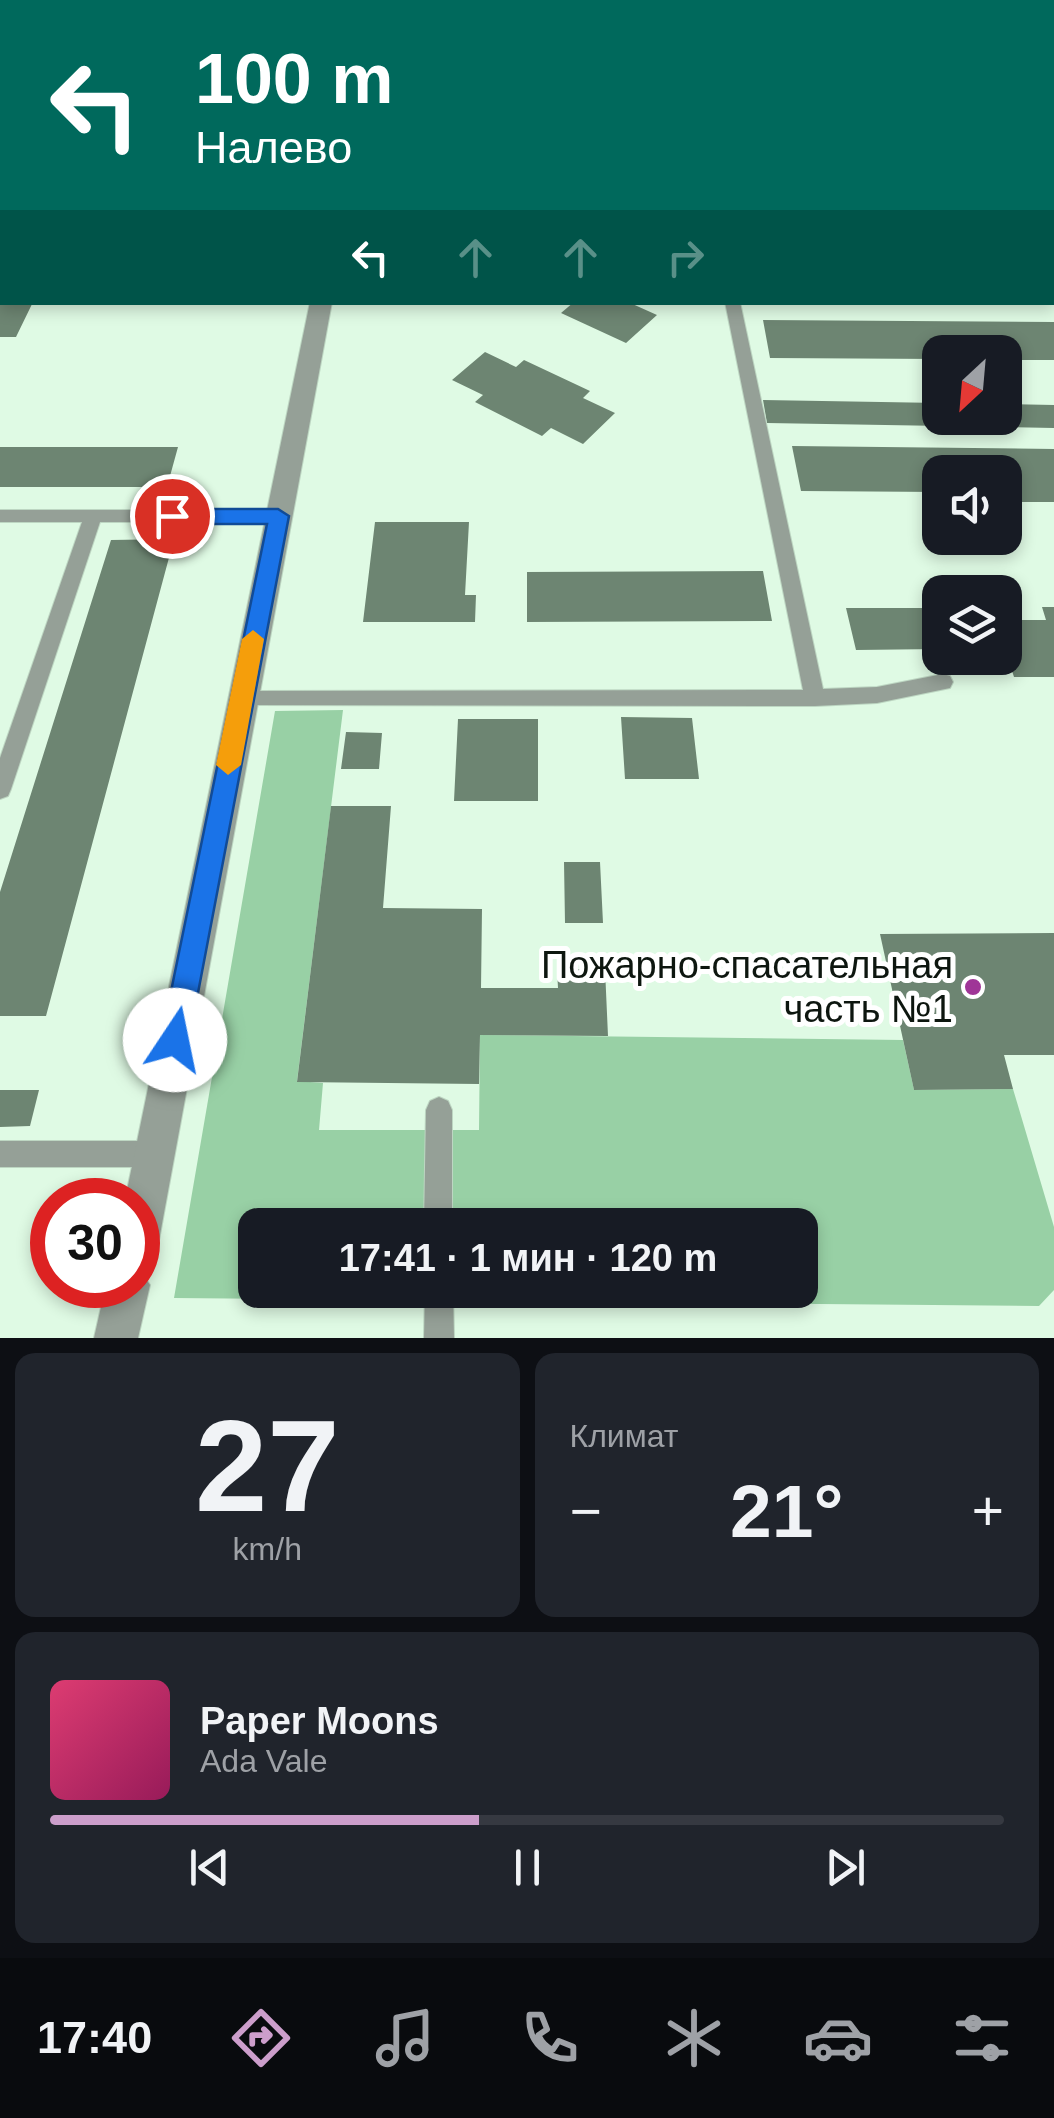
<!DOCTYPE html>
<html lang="ru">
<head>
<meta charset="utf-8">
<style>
	body { margin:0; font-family:Helvetica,sans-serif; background:#20242c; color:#f1f3f6; height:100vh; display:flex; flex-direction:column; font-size:38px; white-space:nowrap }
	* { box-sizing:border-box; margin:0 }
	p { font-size:32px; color:#9ea1a6 }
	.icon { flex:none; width:55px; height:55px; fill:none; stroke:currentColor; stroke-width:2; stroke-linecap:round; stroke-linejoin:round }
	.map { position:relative; height:1338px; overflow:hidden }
	.details { display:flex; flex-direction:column; gap:15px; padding:15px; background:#0d0f14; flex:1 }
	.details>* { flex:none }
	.guide { position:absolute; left:0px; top:0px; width:1055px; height:305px; box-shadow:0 5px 15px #0003; background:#00695c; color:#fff; overflow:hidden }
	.needle { width:65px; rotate:206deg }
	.controls { position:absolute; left:922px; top:335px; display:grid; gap:20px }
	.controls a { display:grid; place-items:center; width:100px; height:100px; border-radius:20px; background:#171b24; box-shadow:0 5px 15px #0003; font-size:50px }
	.speed { position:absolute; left:30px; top:1178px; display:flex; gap:20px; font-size:50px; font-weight:700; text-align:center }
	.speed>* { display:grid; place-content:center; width:130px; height:130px; border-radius:50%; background:#171b24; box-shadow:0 5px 15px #0003; line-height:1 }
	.speed .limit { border:15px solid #d22; background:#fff; color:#111 }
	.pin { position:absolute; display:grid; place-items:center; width:85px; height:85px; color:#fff; margin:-42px; border:5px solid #fff; border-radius:50%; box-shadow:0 2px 10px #0007 }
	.me { position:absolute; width:110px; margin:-55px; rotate:11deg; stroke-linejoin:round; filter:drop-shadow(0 0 8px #0008) }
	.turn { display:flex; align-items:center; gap:35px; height:210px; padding:0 30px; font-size:45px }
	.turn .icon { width:130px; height:130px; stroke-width:2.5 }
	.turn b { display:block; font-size:70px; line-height:85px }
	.lanes { display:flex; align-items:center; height:95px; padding:0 30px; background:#0003; justify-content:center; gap:50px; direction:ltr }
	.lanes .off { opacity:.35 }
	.big { font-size:75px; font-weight:700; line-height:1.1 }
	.details .card { flex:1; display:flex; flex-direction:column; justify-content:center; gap:15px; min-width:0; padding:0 35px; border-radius:20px; background:#20242c }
	.details .dial { align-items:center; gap:0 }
	.dial b { font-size:130px; line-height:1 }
	.song { display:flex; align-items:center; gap:30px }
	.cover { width:120px; height:120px; border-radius:15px; background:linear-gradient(135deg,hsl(340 70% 55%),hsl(330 70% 35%)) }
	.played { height:10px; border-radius:5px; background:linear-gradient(90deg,#cc9ecb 45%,#363941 45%) }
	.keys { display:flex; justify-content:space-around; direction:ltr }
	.heat { display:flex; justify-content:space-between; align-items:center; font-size:55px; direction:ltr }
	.details .tiles { flex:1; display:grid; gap:15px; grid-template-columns:1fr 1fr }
	.card:last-child { grid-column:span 2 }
	.trip { position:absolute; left:238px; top:1208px; width:580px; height:100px; border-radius:20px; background:#171b24; box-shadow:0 5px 15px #0003; font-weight:700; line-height:100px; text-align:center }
	.tabs { display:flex; height:160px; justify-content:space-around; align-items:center; background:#090b0e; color:#9ea1a6 }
	.tabs .icon { width:70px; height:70px }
	.tabs .active { color:#cc9ecb }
	.tabs b { font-size:45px; color:#f1f3f6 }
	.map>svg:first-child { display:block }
	.green { fill:#98d0a5; fill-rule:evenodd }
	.building { fill:#6d8572 }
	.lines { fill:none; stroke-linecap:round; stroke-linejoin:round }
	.lane-casing { stroke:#bdd6c2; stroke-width:2 }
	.street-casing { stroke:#bdd6c2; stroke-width:2 }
	.lane { fill:#95a097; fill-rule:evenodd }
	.street { fill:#95a097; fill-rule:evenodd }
	.route { fill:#1a73e8; stroke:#114b97; stroke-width:2.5 }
	.slow { fill:#f59e0b }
	.poi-dot { fill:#9f3597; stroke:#fff; stroke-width:4 }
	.labels { text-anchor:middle; stroke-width:10; stroke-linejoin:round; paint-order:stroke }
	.near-poi-label { font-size:38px; fill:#0d160f; stroke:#fff; text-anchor:end }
</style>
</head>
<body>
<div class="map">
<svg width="1054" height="1338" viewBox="0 0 1054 1338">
	<rect width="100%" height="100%" fill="#dffae4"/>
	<path class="green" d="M343,710L297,1081L323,1083L319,1130H479L480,1035L903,1040L914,1090L1013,1089L1054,1227V1290L1039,1306L174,1298L275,711ZM255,1225H800V1290H255Z"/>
	<path class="building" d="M0,302H33L16,337H0Z
		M574,302H628L657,315L626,343L561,313Z
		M763,320L1054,322V360H1005V352H940V359L770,358Z
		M485,352L516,367L524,360L590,391L583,398L615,413L583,444L551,428L542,436L475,402L483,395L452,380Z
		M763,400L940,403V418H1005V404L1054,405V428L767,423Z
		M792,446L1054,449V502H1005V472H940V492L801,491Z
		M0,447H178L167,487H0Z
		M375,522H469L465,595H476L475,622H363Z
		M174,539L46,1016H0V892L111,540Z
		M763,571L772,621L527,622V572Z
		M1042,607H1054V677H1014L1005,649V620H1046Z
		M846,608H940V649L856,650Z
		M621,717L692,718L699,779H625Z
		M458,719H538V801H454Z
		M346,732L382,733L379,769H341Z
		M331,806H391L383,908L482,909L481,988H558L557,969H605L608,1036L480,1035L479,1084L297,1082Z
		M564,862H600L603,923H565Z
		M1054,933V1055H1004L1013,1089L914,1090L880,934Z
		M0,1090H39L30,1126L0,1127Z"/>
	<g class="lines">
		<defs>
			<path id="lane" d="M722,0H732L733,2H723Z
				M0,85L2,86V92L0,93Z
				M725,302H740L823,689L877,687L943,674L950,676L953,682L950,688L877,703L815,706L234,705L231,699L234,693L241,691L803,690Z
				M0,510H278L287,516L278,522H100L11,789L8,796L0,799V758L82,522H0Z
				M439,1097L448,1101L452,1110V1225H424L426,1110L430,1101Z
				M0,1141H153L162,1145L166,1154L162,1163L153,1167H0Z
				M425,1290H453L454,1338H424Z"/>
			<path id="street" d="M374,0H390V2H374Z
				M310,302H332L159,1240L153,1255L138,1261V1200H125Z
				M138,1267L150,1285L138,1338H94L106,1285H138Z"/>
		</defs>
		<use href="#lane" class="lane-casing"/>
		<use href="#street" class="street-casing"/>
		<use href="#lane" class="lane"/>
		<use href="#street" class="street"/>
	</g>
	<path class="route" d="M172,509H278L289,516L189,1040L185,1050L175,1055L165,1050L161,1040L267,524H172L162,516Z"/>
	<path class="slow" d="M253,630L264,639L241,765L228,775L216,765L242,639Z"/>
	<circle class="poi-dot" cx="973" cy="987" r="10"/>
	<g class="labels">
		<g class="near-poi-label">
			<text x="953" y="978">Пожарно-спасательная<tspan x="953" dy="44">часть №1</tspan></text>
		</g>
	</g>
</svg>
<div class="controls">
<a><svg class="needle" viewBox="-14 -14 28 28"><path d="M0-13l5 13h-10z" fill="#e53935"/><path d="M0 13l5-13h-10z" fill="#9ea1a6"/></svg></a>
<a><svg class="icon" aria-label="sound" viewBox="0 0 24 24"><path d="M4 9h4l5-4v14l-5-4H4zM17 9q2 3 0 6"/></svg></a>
<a><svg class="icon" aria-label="layers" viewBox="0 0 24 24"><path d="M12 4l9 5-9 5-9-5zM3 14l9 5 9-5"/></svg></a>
</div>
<div class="speed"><div class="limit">30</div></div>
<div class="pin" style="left:172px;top:516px;background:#d93025"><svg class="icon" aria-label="arrive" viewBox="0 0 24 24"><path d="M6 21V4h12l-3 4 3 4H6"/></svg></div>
<svg class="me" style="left:175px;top:1040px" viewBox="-20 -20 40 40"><circle r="19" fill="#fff"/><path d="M0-13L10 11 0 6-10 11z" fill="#1a73e8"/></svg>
<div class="trip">17:41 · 1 мин · 120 m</div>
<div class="guide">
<div class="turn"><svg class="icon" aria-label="left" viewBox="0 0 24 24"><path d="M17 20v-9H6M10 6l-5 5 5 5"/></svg><div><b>100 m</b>Налево</div></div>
<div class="lanes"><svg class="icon" aria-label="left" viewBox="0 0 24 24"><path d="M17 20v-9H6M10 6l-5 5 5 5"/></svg><svg class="icon off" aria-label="ahead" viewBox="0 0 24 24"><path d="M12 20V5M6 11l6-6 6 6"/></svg><svg class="icon off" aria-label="ahead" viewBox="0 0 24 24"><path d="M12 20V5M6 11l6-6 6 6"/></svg><svg class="icon off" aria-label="right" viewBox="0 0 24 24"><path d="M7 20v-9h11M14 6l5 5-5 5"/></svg></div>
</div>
</div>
<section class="details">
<div class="tiles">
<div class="card dial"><b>27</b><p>km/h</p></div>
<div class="card"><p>Климат</p>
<div class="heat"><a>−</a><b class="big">21°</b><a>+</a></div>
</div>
<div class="card">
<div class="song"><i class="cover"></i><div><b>Paper Moons</b><p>Ada Vale</p></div></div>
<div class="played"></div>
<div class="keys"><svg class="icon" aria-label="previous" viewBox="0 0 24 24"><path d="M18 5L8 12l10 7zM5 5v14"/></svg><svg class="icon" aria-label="pause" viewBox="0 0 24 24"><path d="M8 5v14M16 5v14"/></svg><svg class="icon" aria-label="next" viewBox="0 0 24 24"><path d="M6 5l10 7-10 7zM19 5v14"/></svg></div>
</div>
</div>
</section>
<nav class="tabs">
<b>17:40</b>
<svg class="icon active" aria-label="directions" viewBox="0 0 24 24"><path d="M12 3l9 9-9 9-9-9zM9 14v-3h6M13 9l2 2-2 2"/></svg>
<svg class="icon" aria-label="music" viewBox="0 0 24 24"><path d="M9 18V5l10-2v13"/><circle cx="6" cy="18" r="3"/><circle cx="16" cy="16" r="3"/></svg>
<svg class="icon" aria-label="phone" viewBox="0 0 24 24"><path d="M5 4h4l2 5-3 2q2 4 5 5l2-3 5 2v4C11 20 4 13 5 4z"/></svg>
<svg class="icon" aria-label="climate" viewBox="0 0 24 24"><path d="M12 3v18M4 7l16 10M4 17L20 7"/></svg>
<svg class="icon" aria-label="car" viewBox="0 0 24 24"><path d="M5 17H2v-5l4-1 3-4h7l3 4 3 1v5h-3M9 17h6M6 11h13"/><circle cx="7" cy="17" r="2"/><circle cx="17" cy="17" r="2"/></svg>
<svg class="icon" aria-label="filters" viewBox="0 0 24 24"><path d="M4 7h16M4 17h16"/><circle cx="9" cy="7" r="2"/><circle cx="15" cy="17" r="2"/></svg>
</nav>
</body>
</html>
